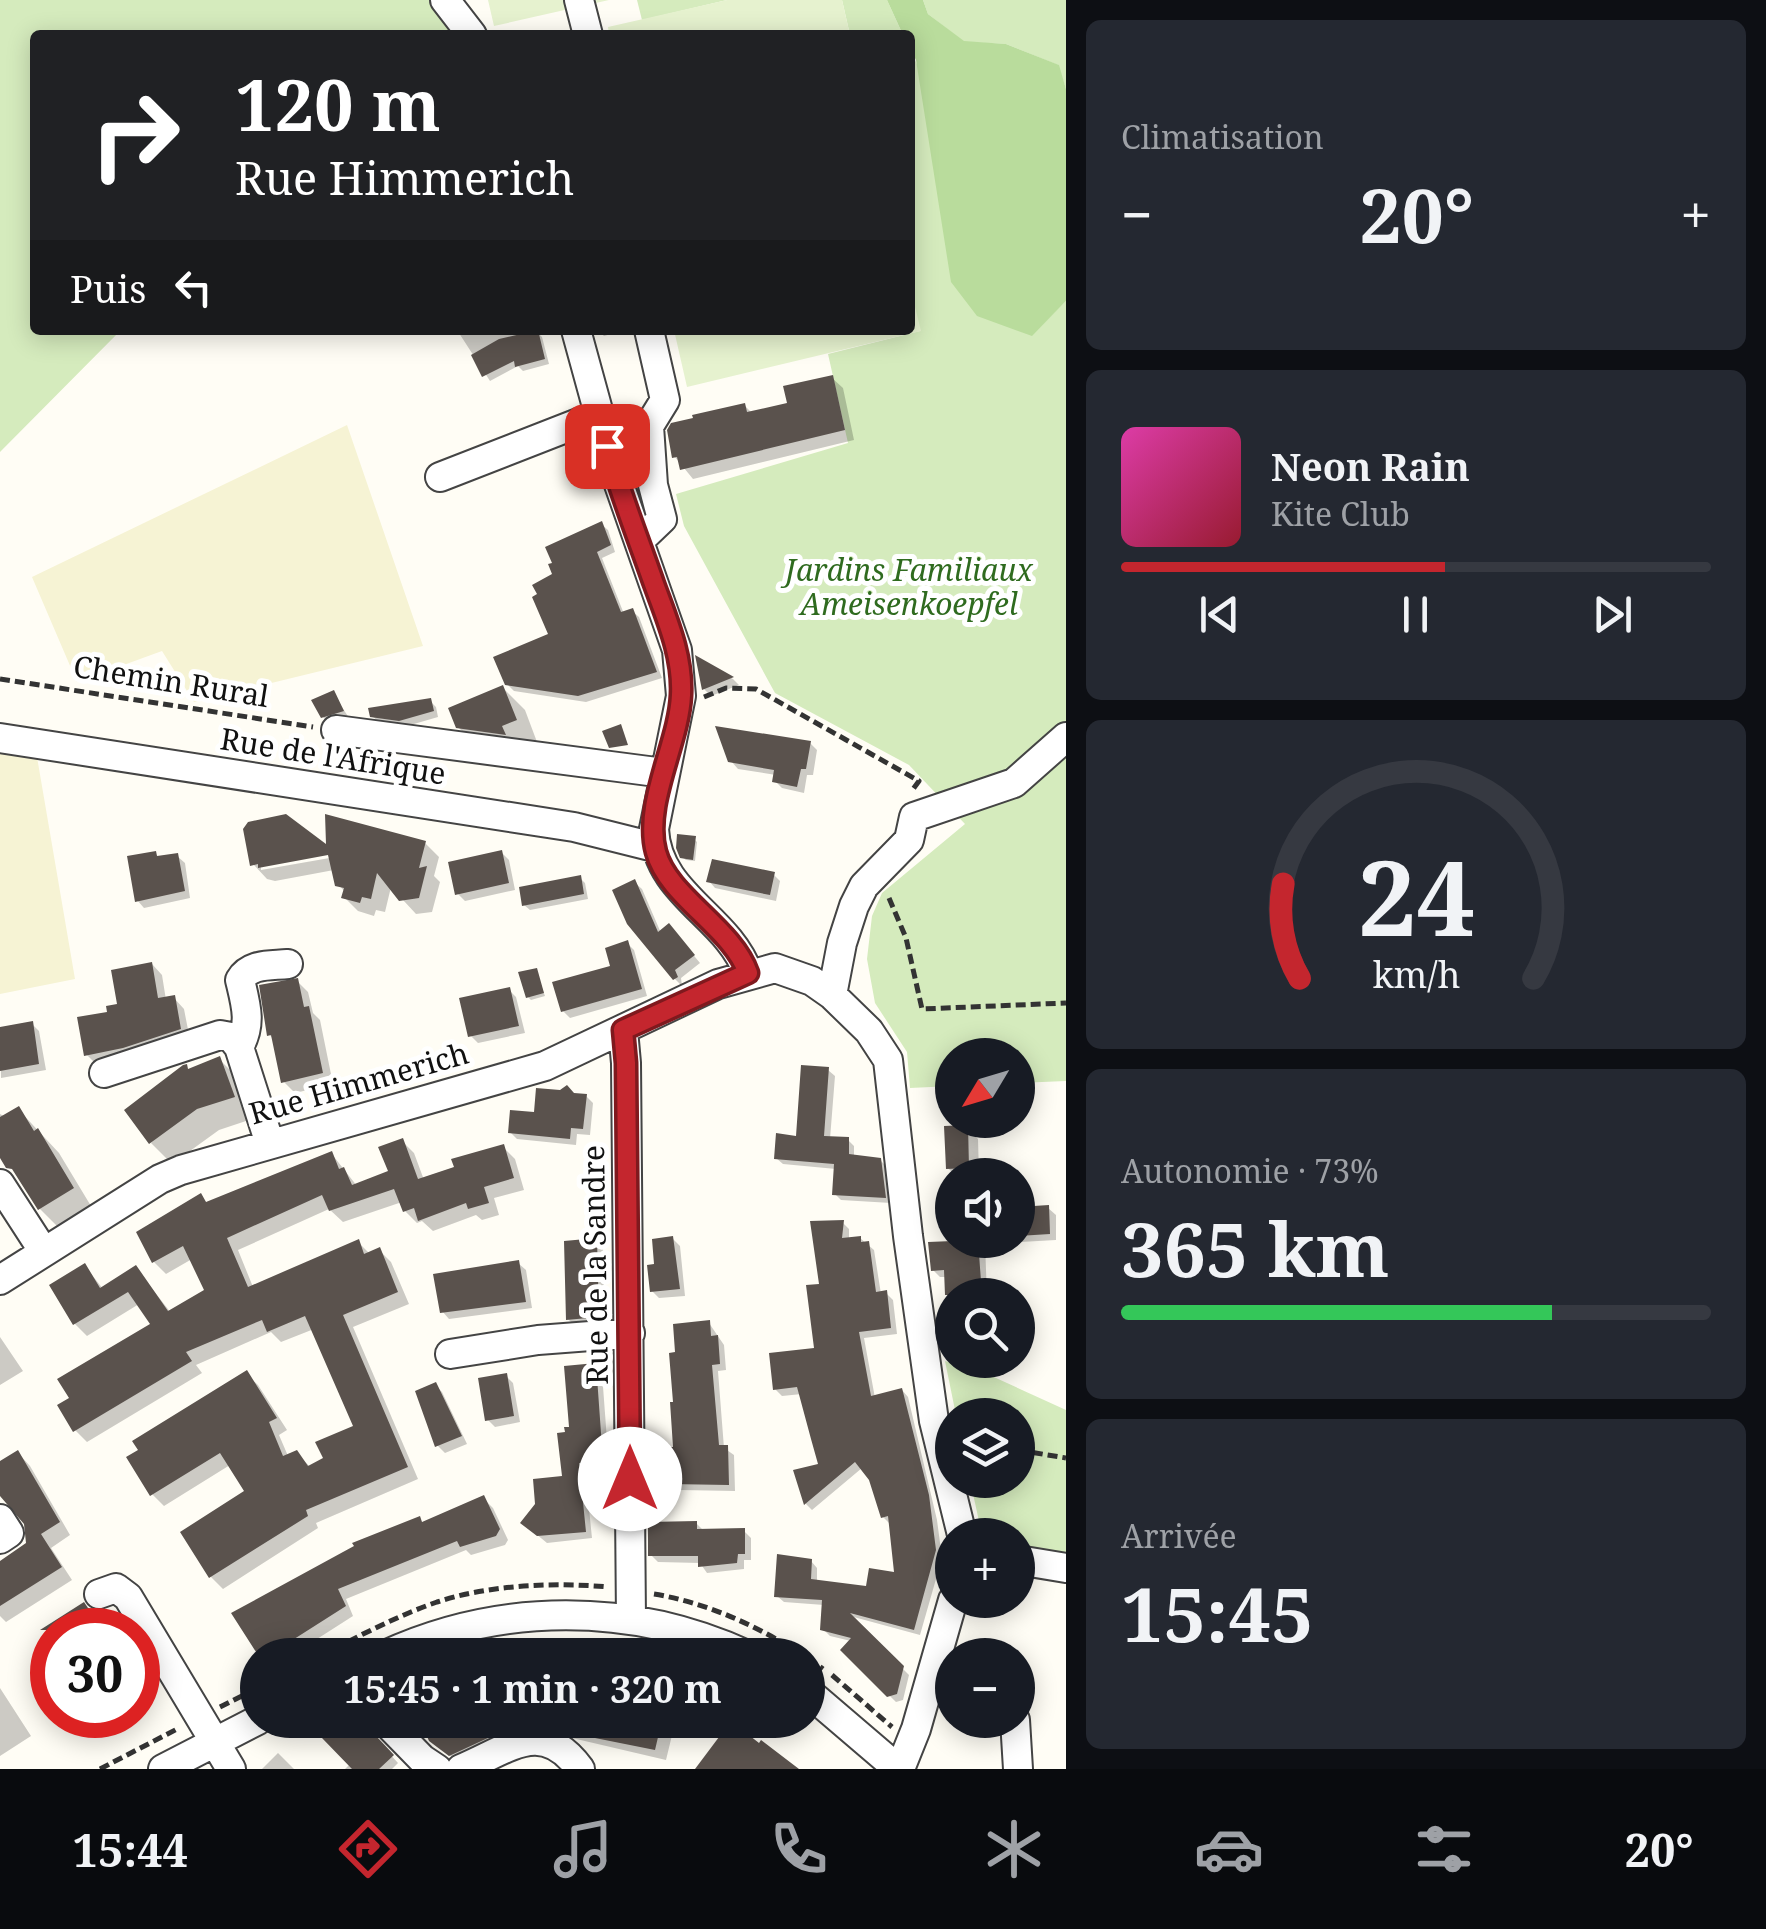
<!DOCTYPE html>
<html lang="fr">
<head>
<meta charset="utf-8">
<style>
	body { margin:0; font-family:"Noto Serif",serif; background:#242831; color:#f1f3f6; height:100vh; display:flex; flex-direction:column; font-size:38px; white-space:nowrap }
	* { box-sizing:border-box; margin:0 }
	p { font-size:32px; color:#9ea1a6 }
	.icon { flex:none; width:55px; height:55px; fill:none; stroke:currentColor; stroke-width:2; stroke-linecap:round; stroke-linejoin:round }
	.map { position:relative; flex:1; overflow:hidden }
	.panel { display:flex; flex-direction:column; gap:20px; padding:20px; background:#0d0f14; width:700px }
	.panel>* { flex:none }
	.top-card { position:absolute; left:30px; top:30px; width:885px; height:305px; border-radius:10px; box-shadow:0 5px 25px #0003; background:#202124; color:#fff; overflow:hidden }
	.needle { width:65px; rotate:232deg }
	.controls { position:absolute; left:935px; top:1038px; display:grid; gap:20px }
	.controls a { display:grid; place-items:center; width:100px; height:100px; border-radius:50%; background:#171b24; box-shadow:0 5px 25px #0003; font-size:50px }
	.speed { position:absolute; left:30px; top:1608px; display:flex; gap:20px; font-size:50px; font-weight:700; text-align:center }
	.speed>* { display:grid; place-content:center; width:130px; height:130px; border-radius:50%; background:#171b24; box-shadow:0 5px 25px #0003; line-height:1 }
	.speed .limit { border:15px solid #d22; background:#fff; color:#111 }
	.pin { position:absolute; display:grid; place-items:center; width:85px; height:85px; color:#fff; margin:-42px; border-radius:20px; box-shadow:0 5px 15px #0006 }
	.me { position:absolute; width:110px; margin:-55px; rotate:0deg; stroke-linejoin:round; filter:drop-shadow(0 0 8px #0008) }
	.turn { display:flex; align-items:center; gap:35px; height:210px; padding:0 40px; font-size:45px }
	.turn .icon { width:130px; height:130px; stroke-width:2.5 }
	.turn b { display:block; font-size:70px; line-height:85px }
	.then { display:flex; align-items:center; height:95px; padding:0 40px; background:#0003; gap:20px; font-size:38px }
	.big { font-size:75px; font-weight:700; line-height:1.1 }
	.panel .widget { flex:1; display:flex; flex-direction:column; justify-content:center; gap:15px; min-width:0; padding:0 35px; border-radius:15px; background:#242831 }
	.panel .dial { align-items:center; gap:0 }
	.dial svg { height:260px; overflow:visible; fill:none; stroke:#363941; stroke-width:7; stroke-linecap:round; text-anchor:middle }
	.dial text { fill:#f1f3f6; stroke:none }
	.song { display:flex; align-items:center; gap:30px }
	.cover { width:120px; height:120px; border-radius:15px; background:linear-gradient(135deg,hsl(320 70% 55%),hsl(350 70% 35%)) }
	.played { height:10px; border-radius:5px; background:linear-gradient(90deg,#c4262e 55%,#363941 55%) }
	.keys { display:flex; justify-content:space-around; direction:ltr }
	.heat { display:flex; justify-content:space-between; align-items:center; font-size:55px; direction:ltr }
	.charge { height:15px; border-radius:8px; background:linear-gradient(90deg,#34c759 73%,#363941 0) }
	.trip { position:absolute; left:240px; top:1638px; width:585px; height:100px; border-radius:50px; background:#171b24; box-shadow:0 5px 25px #0003; font-weight:700; line-height:100px; text-align:center }
	.tabs { display:flex; height:160px; justify-content:space-around; align-items:center; background:#090b0e; color:#9ea1a6 }
	.tabs .icon { width:70px; height:70px }
	.tabs .active { color:#c4262e }
	.tabs b { font-size:45px; color:#f1f3f6 }
	main { display:flex; flex:1; min-height:0 }
	.map>svg:first-child { display:block }
	.farmland { fill:#f6f3d4 }
	.green { fill:#d5ebbd }
	.forest { fill:#b9dc9c }
	.pitch { fill:#e6f2cf }
	.shadow { fill:#0003; fill-rule:evenodd }
	.building { fill:#5a524d }
	.lines { fill:none; stroke-linecap:round; stroke-linejoin:round }
	.minor-casing { stroke:#444; stroke-width:32 }
	.path { stroke:#333; stroke-width:5; stroke-dasharray:10 5; stroke-linecap:butt }
	.minor { stroke:#fff; stroke-width:28 }
	.route-casing { stroke:#7f191e; stroke-width:25 }
	.route { stroke:#c4262e; stroke-width:18 }
	.labels { text-anchor:middle; stroke-width:10; stroke-linejoin:round; paint-order:stroke }
	.park-label { font-size:30px; font-style:italic; fill:#2f6b1f; stroke:#fff }
	.street-label { font-size:30px; fill:#111; stroke:#fff }
</style>
</head>
<body>
<main>
<div class="map">
<svg width="1066" height="1769" viewBox="0 0 1066 1769">
	<rect width="100%" height="100%" fill="#fffdf5"/>
	<path class="farmland" d="M347,425L423,646L194,702L162,651L77,682L32,577Z
		M0,751L37,757L75,979L0,994Z"/>
	<path class="green" d="M0,0H430L458,35H35V330H121L0,452Z
		M637,0H727L642,20Z
		M842,0H887L903,35H850Z
		M923,0H1066V89L1058,65L1006,44L964,42L928,14Z
		M910,48L1032,335L1066,301V1081L1018,1083V1055H952V1086L910,1088L907,1052L875,1003L867,959L872,916L882,893L965,824L909,765L775,693L684,526L676,494L848,443L828,354L920,331L910,287Z
		M945,1361L985,1373L1066,1410V1555L1018,1546V1535H982L970,1480H1018V1415H956Z"/>
	<path class="forest" d="M887,0H923L928,14L964,41L1006,44L1059,65L1066,89V301L1032,336L977,316L951,282L916,60L910,48V35H903Z"/>
	<path class="pitch" d="M488,0H609L494,26Z
		M727,0H842L850,35H609L608,27Z
		M910,287L921,331L687,387L674,330H910Z"/>
	<path class="shadow" d="M457,330L537,332L542,337L549,364L523,371L518,366L490,381Z
		M598,330H626L604,336Z
		M832,378L843,388L854,440L693,479L675,457L744,405L752,413L790,405Z
		M601,524L608,530L615,552L602,558L624,614L632,611L639,617L662,678L586,702L514,691L507,684L551,636L555,575Z
		M699,660L733,679L739,685L711,696L704,689Z
		M503,688L525,710L537,742L522,748L480,749L458,727Z
		M333,693L349,718L330,724L323,717Z
		M430,701L436,707L438,717L407,726L379,722L372,716Z
		M810,743L817,750L813,775H807L804,793L782,788L775,781L776,775L738,769L731,761Z
		M694,839L697,842L695,861L686,860L682,857Z
		M425,843L439,857L434,876L440,882L432,912L416,914L391,887L385,912L376,910L374,916L358,911L344,897L345,892L338,884L334,870L275,881L267,879L253,864L329,849ZM340,851L341,856L261,870V865Z
		M501,852L509,860L515,890L465,901L458,894Z
		M155,854L160,858L177,856L185,863L190,898L144,908L137,900Z
		M774,875L780,881L776,901L715,888L709,881Z
		M580,878L585,883L588,899L530,910L524,905Z
		M634,882L642,889L661,933L676,934L700,963L681,978L682,986L675,979Z
		M627,943L634,950L647,996L570,1018L563,1011L613,967Z
		M152,964L162,975L166,1000L174,998L184,1009L190,1040L97,1065L86,1054L110,1014L120,1006Z
		M536,971L545,996L531,1000L528,997Z
		M297,981L308,992L313,1013L320,1020L333,1084L295,1093L284,1082L274,1040L269,1034Z
		M509,990L516,997L525,1033L478,1043L471,1036Z
		M32,1024L39,1031L46,1070L1,1078L0,1030Z
		M219,1059L241,1081L255,1118L219,1130L172,1164L151,1143Z
		M828,1070L835,1076L830,1139L848,1140L854,1146V1157L880,1160L887,1167L891,1203L841,1200L835,1194L836,1169L783,1164L776,1158L798,1138Z
		M575,1096H586L593,1103L590,1135L577,1134L576,1145L517,1139L510,1132L536,1114Z
		M18,1109L59,1153L94,1211L61,1230L40,1209L0,1150V1114L6,1117Z
		M967,1128L978,1139L979,1175H955L948,1168Z
		M402,1141L414,1153L424,1180L503,1147L515,1159L524,1190L494,1198L499,1215L482,1220L476,1215L433,1231L422,1221L417,1223L405,1211L402,1202L343,1222L329,1209L238,1250L253,1287L358,1242L370,1254L379,1250L391,1262L409,1304L353,1327L418,1479L316,1523L318,1528L223,1589L211,1577L184,1533L248,1492L230,1465L164,1506L152,1494L246,1374L258,1385L287,1430L279,1435L288,1456L297,1453L311,1468L326,1460L356,1427L314,1329L281,1342L271,1332L196,1365L202,1373L87,1442L75,1430L72,1399L153,1324L139,1304L87,1336L75,1324L52,1286L85,1266L103,1289L136,1268L171,1313L207,1291L192,1259L166,1274L154,1262L201,1197L208,1204L331,1153L357,1186L391,1173Z
		M1048,1208L1056,1215V1240L985,1244L987,1295H952V1316L948,1311L947,1277H940L933,1270L931,1244L960,1240H1018V1210Z
		M843,1223L849,1229V1240L860,1238L874,1250L881,1294L886,1293L893,1300L897,1334L864,1338L875,1398L902,1390L908,1397L937,1520L942,1558L920,1635L850,1616L909,1675L903,1700L896,1702L843,1650L851,1641L830,1636L823,1629L824,1605L784,1602L777,1596L811,1561L817,1568V1582L868,1589L897,1575L891,1525L883,1517L872,1479L862,1468L812,1510L806,1504L796,1472L821,1465L802,1394L782,1396L775,1389L816,1350L821,1286Z
		M673,1239L680,1246L685,1296L659,1298L652,1291L657,1266Z
		M596,1240L603,1247L605,1324L575,1326L568,1319Z
		M518,1263L526,1270L532,1308L449,1319L442,1311Z
		M709,1323L724,1345L726,1370L718,1371L724,1448L734,1455L735,1491L680,1490L673,1483L676,1449Z
		M0,1337L23,1371L0,1385Z
		M595,1366L602,1373L609,1467L585,1469L592,1538L547,1543L530,1529L565,1479L572,1429Z
		M506,1376L513,1383L520,1422L495,1427L487,1419Z
		M435,1385L442,1392L467,1444L445,1453L438,1446Z
		M18,1453L30,1466L70,1535L51,1548L72,1580L6,1622L0,1616V1563L29,1545V1532L20,1515L0,1491V1463Z
		M483,1498L493,1508L508,1540L505,1545L471,1555L466,1550L346,1599L353,1616L292,1655H261L235,1614Z
		M696,1523L704,1531H744L751,1538V1560H744V1569L707,1573L700,1563L658,1562L651,1555Z
		M0,1688L31,1736L0,1756Z
		M344,1720H359L398,1763L392,1769H345L350,1764Z
		M424,1720H520L528,1737L462,1766L431,1739Z
		M563,1720H672L674,1727L666,1760L572,1738L561,1727Z
		M278,1753L294,1769H262Z"/>
	<path class="building" d="M538,330L545,359L515,367L514,361L482,377L471,355L499,339Z
		M833,375L845,430L680,470L677,457L672,458L667,430L671,423L693,418L692,415L745,403L747,412L787,403L783,386Z
		M602,521L611,545L597,552L621,612L633,608L657,672L578,696L505,685L493,657L548,634L532,597L537,594L532,585L552,574L548,564L552,563L545,547Z
		M695,655L734,677L702,690Z
		M503,685L517,720L502,726L506,735L456,728L448,708Z
		M334,690L344,711L321,718L311,700Z
		M431,698L434,711L399,721L370,717L368,708Z
		M621,724L628,745L609,748L602,731Z
		M715,726L811,741L806,769H801L797,787L772,782L774,770L728,762Z
		M286,814L326,844L325,814L426,841L419,868L427,866L419,898L399,901L377,873L371,899L362,897L360,903L341,898L344,888L335,886L328,855L258,868V864L250,866L243,829L248,822Z
		M677,834L696,836L693,860L680,858L676,848Z
		M502,850L509,883L455,895L448,862Z
		M156,851L157,856L178,853L185,891L135,902L127,856Z
		M712,859L775,872L770,895L706,882Z
		M581,875L584,894L522,906L519,887Z
		M635,879L658,932L669,923L695,955L675,970L678,977L673,980L627,924L612,890Z
		M628,940L642,989L561,1012L552,982L610,966L605,948Z
		M152,962L158,998L175,995L181,1029L123,1048L84,1056L77,1017L107,1012L106,1006L117,1004L111,970Z
		M537,968L544,993L526,998L518,972Z
		M298,978L304,1007L309,1006L323,1073L281,1083L271,1035L267,1036L259,985Z
		M510,987L519,1026L468,1037L459,998Z
		M33,1021L39,1064L0,1071V1027Z
		M220,1056L235,1097L197,1109L149,1144L124,1110L183,1065L187,1064L188,1069Z
		M801,1065L829,1067L824,1136L849,1137V1154L881,1158L886,1198L832,1195L834,1164L774,1159L776,1133L796,1136Z
		M567,1085L574,1093L587,1094L583,1129L571,1128L570,1139L508,1133L510,1110L534,1112L536,1088L560,1090Z
		M19,1106L34,1131L38,1128L74,1188L38,1210L12,1169L6,1168L0,1158V1117Z
		M968,1125L969,1168L946,1169L944,1126Z
		M403,1138L418,1179L454,1167L451,1159L504,1144L514,1178L484,1187L489,1203L468,1209L466,1203L418,1221L414,1208L403,1212L394,1189L329,1211L322,1195L227,1238L248,1287L359,1239L364,1254L380,1247L398,1292L343,1315L408,1467L306,1510L308,1516L209,1578L180,1532L244,1491L220,1453L150,1496L126,1457L138,1450L132,1441L247,1370L277,1418L269,1422L283,1456L297,1450L308,1466L323,1458L315,1442L353,1426L305,1316L267,1332L262,1320L186,1352L192,1361L73,1432L57,1405L69,1398L57,1379L150,1324L128,1292L73,1325L49,1285L85,1263L100,1288L136,1265L168,1311L204,1290L183,1246L152,1263L136,1232L201,1193L206,1202L332,1151L339,1169L344,1167L352,1185L388,1171L378,1147Z
		M1049,1205L1050,1234L1018,1236V1207Z
		M844,1220L842,1238L861,1236V1242L869,1241L876,1292L887,1290L891,1328L859,1332L871,1396L902,1388L929,1495L936,1550L914,1630L850,1613L904,1666L897,1694L887,1697L840,1650L851,1638L820,1630L822,1600L774,1597L777,1554L812,1559L811,1579L866,1586L869,1568L894,1572L888,1516L881,1518L869,1480L855,1462L804,1505L793,1470L818,1464L811,1439L797,1387L773,1390L769,1353L814,1348L806,1285L819,1284L810,1221Z
		M673,1236L680,1289L650,1292L647,1265L654,1264L652,1239Z
		M597,1238L599,1317L566,1320L564,1241Z
		M978,1240L982,1295H945L944,1270L931,1271L928,1242Z
		M519,1260L526,1302L440,1313L433,1274Z
		M710,1320L711,1336L718,1335L720,1364L712,1365L719,1445H728L729,1485L670,1484L669,1447H673L670,1402H673L669,1353L675,1352L673,1324Z
		M596,1363L603,1461L579,1463L586,1532L537,1536L520,1523L535,1504L533,1479L562,1476L557,1433L565,1432L564,1427H569L564,1366Z
		M507,1373L514,1416L485,1421L478,1378Z
		M436,1382L462,1436L435,1447L415,1391Z
		M18,1450L60,1522L41,1534L62,1567L0,1606V1561L26,1543L24,1524L0,1496V1461Z
		M484,1495L500,1529L496,1536L460,1547L457,1541L338,1589L346,1606L269,1655H258L231,1613L354,1546L352,1543L420,1516L422,1522Z
		M697,1521V1529L745,1528V1554H738L737,1563L698,1567V1556H648V1522Z
		M84,1602L88,1608L102,1611L115,1630H40Z
		M340,1720H361L394,1755L379,1769H352L322,1738Z
		M420,1720H546L505,1730L449,1756L429,1741Z
		M598,1720H662L655,1750L595,1738Z
		M731,1721L759,1743L761,1740L799,1769H695Z"/>
	<g class="lines">
		<defs>
			<path id="minor" d="M445,0L472,35
				M579,0L588,35
				M576,330L616,476L677,650L681,696L654,829C657,895 728,916 748,973
				M440,477L599,415
				M639,541L662,519L653,485L649,426L665,400L649,330
				M336,730L664,773
				M0,738L574,827L654,847
				M832,995L842,943L854,906L864,886L909,840L914,817L1014,783L1066,737
				M623,1030L626,1063L631,1619
				M239,1047C252,1024 246,1005 240,980C250,963 270,966 288,964
				M104,1073L220,1035L231,1037L239,1047L270,1144
				M0,1184L44,1252
				M0,1280L160,1179L181,1170L545,1066L718,984L775,968L812,981L832,995L869,1031L888,1060L908,1236L934,1421L962,1535
				M450,1354L538,1340L630,1333
				M0,1519L9,1533L0,1539
				M1018,1560L1066,1568
				M99,1594L116,1588L128,1597L231,1769
				M385,1655C500,1602 632,1602 747,1655
				M808,1692L898,1769
				M384,1720L422,1759L437,1769
				M1015,1720L1018,1769
				M163,1769L258,1720
				M461,1769C509,1749 542,1717 580,1769
				M900,1769L916,1729L953,1600"/>
		</defs>
		<use href="#minor" class="minor-casing"/>
		<path class="path" d="M0,679L313,727
			M704,697L726,688L756,689L919,781L911,792
			M889,898L906,938L922,1009L1066,1003
			M1018,1450L1066,1458
			M654,1594C708,1603 757,1626 803,1655
			M322,1655C359,1636 397,1616 437,1602C488,1585 554,1582 608,1587
			M808,1658L823,1669
			M832,1675L892,1727
			M220,1707L258,1688
			M100,1769L179,1728"/>
		<use href="#minor" class="minor"/>
	</g>
	<g class="lines">
		<defs>
			<path id="route" d="M607,446C620,493 638,538 654,584C667,620 683,656 681,695C679,743 643,804 656,852C668,897 732,927 748,973L623,1030L626,1063L630,1479"/>
		</defs>
		<use href="#route" class="route-casing"/>
		<use href="#route" class="route"/>
	</g>
	<g class="labels">
		<g class="park-label">
			<text x="909" y="581">Jardins Familiaux<tspan x="909" dy="34">Ameisenkoepfel</tspan></text>
		</g>
		<g class="street-label">
			<text transform="translate(171 682) rotate(9)" y="10">Chemin Rural</text>
			<text transform="translate(333 757) rotate(9)" y="10">Rue de l'Afrique</text>
			<text transform="translate(359 1084) rotate(-16)" y="10">Rue Himmerich</text>
			<text transform="translate(596 1265) rotate(-91)" y="10">Rue de la Sandre</text>
		</g>
	</g>
</svg>
<div class="controls">
<a><svg class="needle" viewBox="-14 -14 28 28"><path d="M0-13l5 13h-10z" fill="#e53935"/><path d="M0 13l5-13h-10z" fill="#9ea1a6"/></svg></a>
<a><svg class="icon" aria-label="sound" viewBox="0 0 24 24"><path d="M4 9h4l5-4v14l-5-4H4zM17 9q2 3 0 6"/></svg></a>
<a><svg class="icon" aria-label="search" viewBox="0 0 24 24"><circle cx="10" cy="10" r="6"/><path d="M15 15l6 6"/></svg></a>
<a><svg class="icon" aria-label="layers" viewBox="0 0 24 24"><path d="M12 4l9 5-9 5-9-5zM3 14l9 5 9-5"/></svg></a>
<a>+</a>
<a>−</a>
</div>
<div class="speed"><div class="limit">30</div></div>
<div class="pin" style="left:607px;top:446px;background:#d93025"><svg class="icon" aria-label="arrive" viewBox="0 0 24 24"><path d="M6 21V4h12l-3 4 3 4H6"/></svg></div>
<svg class="me" style="left:630px;top:1479px" viewBox="-20 -20 40 40"><circle r="19" fill="#fff"/><path d="M0-13L10 11 0 6-10 11z" fill="#c4262e"/></svg>
<div class="trip">15:45 · 1 min · 320 m</div>
<div class="top-card">
<div class="turn"><svg class="icon" aria-label="right" viewBox="0 0 24 24"><path d="M7 20v-9h11M14 6l5 5-5 5"/></svg><div><b>120 m</b>Rue Himmerich</div></div>
<div class="then">Puis<svg class="icon" aria-label="left" viewBox="0 0 24 24"><path d="M17 20v-9H6M10 6l-5 5 5 5"/></svg></div>
</div>
</div>
<section class="panel">
<div class="widget"><p>Climatisation</p>
<div class="heat"><a>−</a><b class="big">20°</b><a>+</a></div>
</div>
<div class="widget">
<div class="song"><i class="cover"></i><div><b>Neon Rain</b><p>Kite Club</p></div></div>
<div class="played"></div>
<div class="keys"><svg class="icon" aria-label="previous" viewBox="0 0 24 24"><path d="M18 5L8 12l10 7zM5 5v14"/></svg><svg class="icon" aria-label="pause" viewBox="0 0 24 24"><path d="M8 5v14M16 5v14"/></svg><svg class="icon" aria-label="next" viewBox="0 0 24 24"><path d="M6 5l10 7-10 7zM19 5v14"/></svg></div>
</div>
<div class="widget dial"><svg viewBox="0 0 100 80">
<path d="M14 69A42 42 0 1 1 86 69"/>
<path d="M14 69A42 42 0 0 1 9 40" stroke="#c4262e"/>
<text x="50" y="56" font-size="32" font-weight="700">24</text>
<text x="50" y="72" font-size="11">km/h</text>
</svg></div>
<div class="widget"><p>Autonomie · 73%</p><b class="big">365 km</b><div class="charge"></div></div>
<div class="widget"><p>Arrivée</p><b class="big">15:45</b></div>
</section>
</main>
<nav class="tabs">
<b>15:44</b>
<svg class="icon active" aria-label="directions" viewBox="0 0 24 24"><path d="M12 3l9 9-9 9-9-9zM9 14v-3h6M13 9l2 2-2 2"/></svg>
<svg class="icon" aria-label="music" viewBox="0 0 24 24"><path d="M9 18V5l10-2v13"/><circle cx="6" cy="18" r="3"/><circle cx="16" cy="16" r="3"/></svg>
<svg class="icon" aria-label="phone" viewBox="0 0 24 24"><path d="M5 4h4l2 5-3 2q2 4 5 5l2-3 5 2v4C11 20 4 13 5 4z"/></svg>
<svg class="icon" aria-label="climate" viewBox="0 0 24 24"><path d="M12 3v18M4 7l16 10M4 17L20 7"/></svg>
<svg class="icon" aria-label="car" viewBox="0 0 24 24"><path d="M5 17H2v-5l4-1 3-4h7l3 4 3 1v5h-3M9 17h6M6 11h13"/><circle cx="7" cy="17" r="2"/><circle cx="17" cy="17" r="2"/></svg>
<svg class="icon" aria-label="filters" viewBox="0 0 24 24"><path d="M4 7h16M4 17h16"/><circle cx="9" cy="7" r="2"/><circle cx="15" cy="17" r="2"/></svg>
<b>20°</b>
</nav>
</body>
</html>
